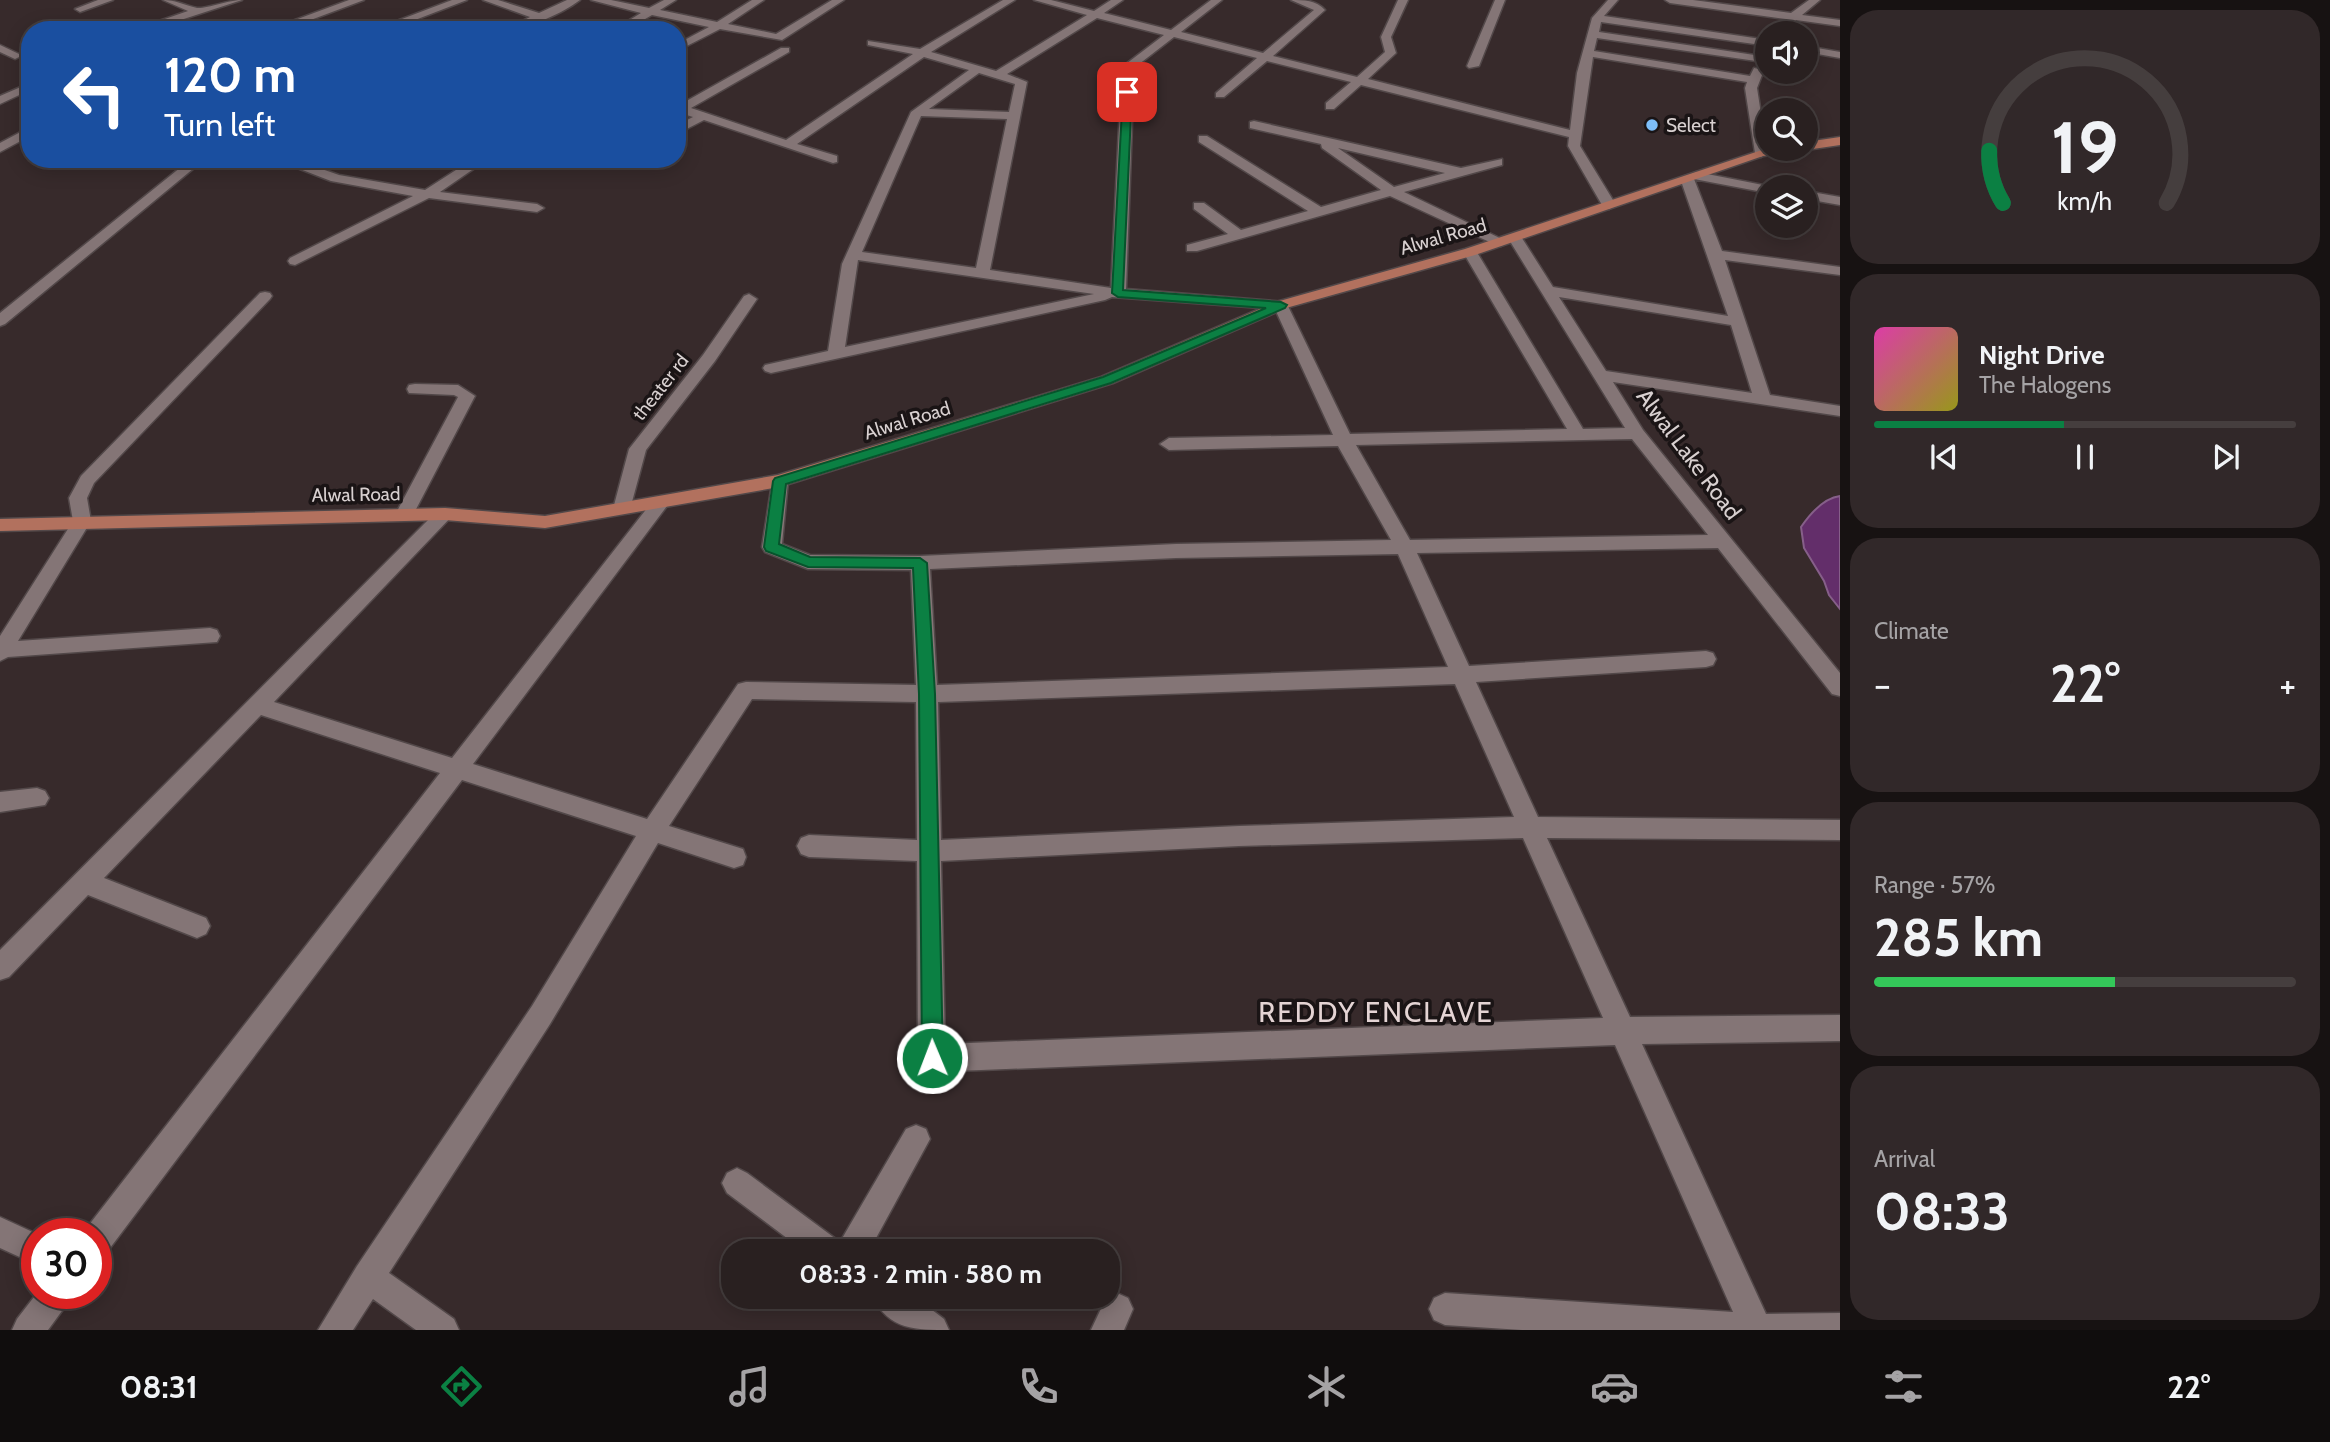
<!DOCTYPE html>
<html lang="en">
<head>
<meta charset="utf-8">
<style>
	body { margin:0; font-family:Cabin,sans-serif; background:#312829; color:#f1f3f6; height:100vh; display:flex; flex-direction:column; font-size:26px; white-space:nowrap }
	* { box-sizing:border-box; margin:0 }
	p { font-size:23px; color:#a5a3a5 }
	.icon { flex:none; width:38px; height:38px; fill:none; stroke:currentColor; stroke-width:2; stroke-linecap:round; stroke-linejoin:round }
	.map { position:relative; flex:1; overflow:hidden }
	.details { display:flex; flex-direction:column; gap:10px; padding:10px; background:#171212; width:490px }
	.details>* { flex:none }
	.banner { position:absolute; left:21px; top:21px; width:665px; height:147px; border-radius:28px; box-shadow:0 4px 18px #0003,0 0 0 2px #453e3e; background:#1a4fa0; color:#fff; overflow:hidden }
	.controls { position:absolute; left:1755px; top:21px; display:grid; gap:14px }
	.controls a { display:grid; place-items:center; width:63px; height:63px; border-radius:50%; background:#292020; box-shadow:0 4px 18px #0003,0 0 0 2px #453e3e; font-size:35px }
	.speed { position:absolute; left:21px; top:1218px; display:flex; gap:14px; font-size:35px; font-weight:700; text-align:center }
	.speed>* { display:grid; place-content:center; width:91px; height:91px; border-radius:50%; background:#292020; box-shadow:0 4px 18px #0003,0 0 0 2px #453e3e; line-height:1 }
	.speed .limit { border:10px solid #d22; background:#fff; color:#111 }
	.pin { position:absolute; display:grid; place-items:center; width:60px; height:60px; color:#fff; margin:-30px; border-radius:14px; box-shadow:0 4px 10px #0006 }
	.me { position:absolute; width:77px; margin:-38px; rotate:359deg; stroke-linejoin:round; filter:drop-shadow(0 0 5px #0008) }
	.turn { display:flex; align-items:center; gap:24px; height:147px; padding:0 28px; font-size:32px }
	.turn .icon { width:91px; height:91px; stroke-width:2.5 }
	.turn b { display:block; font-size:49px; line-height:60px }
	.big { font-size:52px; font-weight:700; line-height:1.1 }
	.details .tile { flex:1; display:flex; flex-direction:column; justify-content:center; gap:10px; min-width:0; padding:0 24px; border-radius:28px; background:#312829 }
	.details .dial { align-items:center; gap:0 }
	.dial svg { height:182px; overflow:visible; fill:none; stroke:#453e3e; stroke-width:7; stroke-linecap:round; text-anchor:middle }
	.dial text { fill:#f1f3f6; stroke:none }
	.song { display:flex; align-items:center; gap:21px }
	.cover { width:84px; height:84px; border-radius:10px; background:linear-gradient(135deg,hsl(320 70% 55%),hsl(60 70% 35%)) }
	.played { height:7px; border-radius:4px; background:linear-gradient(90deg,#0b8043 45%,#453e3e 45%) }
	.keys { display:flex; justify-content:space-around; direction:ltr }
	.heat { display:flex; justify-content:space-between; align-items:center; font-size:38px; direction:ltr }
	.charge { height:10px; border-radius:5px; background:linear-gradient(90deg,#34c759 57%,#453e3e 0) }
	.trip { position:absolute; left:721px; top:1239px; width:399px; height:70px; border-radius:28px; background:#292020; box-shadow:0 4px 18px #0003,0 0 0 2px #453e3e; font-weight:700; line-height:70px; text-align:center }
	.tabs { display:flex; height:112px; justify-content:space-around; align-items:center; background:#100d0d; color:#a5a3a5 }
	.tabs .icon { width:49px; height:49px }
	.tabs .on { color:#0b8043 }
	.tabs b { font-size:32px; color:#f1f3f6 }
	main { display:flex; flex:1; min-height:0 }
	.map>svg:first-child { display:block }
	.water { fill:#632e6a; stroke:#865f89; stroke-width:2 }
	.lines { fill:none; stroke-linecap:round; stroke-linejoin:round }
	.minor-casing { stroke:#524849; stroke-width:3 }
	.major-casing { stroke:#524849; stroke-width:3 }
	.minor { fill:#847576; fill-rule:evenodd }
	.major { fill:#b2715e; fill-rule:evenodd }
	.route { fill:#0b8043; stroke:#07532c; stroke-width:2 }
	.poi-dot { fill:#7dbef9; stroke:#1a1415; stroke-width:2.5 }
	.labels { text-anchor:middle; stroke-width:7; stroke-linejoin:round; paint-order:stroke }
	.far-poi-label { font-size:19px; fill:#d8d0d0; stroke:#1a1415; text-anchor:start }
	.far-street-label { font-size:19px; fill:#d8d0d0; stroke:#1a1415 }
	.street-label { font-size:23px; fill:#d8d0d0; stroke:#1a1415 }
	.near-neighbourhood-label { font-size:28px; letter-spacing:2px; fill:#e4d4d4; stroke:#1a1415 }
</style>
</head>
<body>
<main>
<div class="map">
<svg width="1840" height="1330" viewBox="0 0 1840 1330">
	<rect width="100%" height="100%" fill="#372a2b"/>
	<path class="water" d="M1840,496V609L1829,595L1824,581L1804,548L1801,527C1810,514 1824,498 1840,496Z"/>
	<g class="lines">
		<defs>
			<path id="minor" d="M98,0H113L80,12L75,9Z
				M163,0C176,0 184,5 197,8C206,9 229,0 242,0L150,30H133L188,11Z
				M349,0H364L284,30H268Z
				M452,0H467L389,30H373Z
				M483,0H498L539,13L567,0H580C563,13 526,30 505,30L530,17Z
				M591,0H611L649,8L664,0H676L660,10L717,22L752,0H764L728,24L776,34L832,0H844L782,40L720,29L677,51V44L709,27L652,15L626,30H613L641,13Z
				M1003,0H1015L931,52L996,71L1087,15L1034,0H1051L1094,11L1111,0H1123L1104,13L1171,30L1211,0H1222L1181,32L1263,53L1314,10L1291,0C1304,0 1316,0 1325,10L1273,56L1357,77L1385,52L1381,37L1398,0H1408L1391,37L1396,53L1368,79L1570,130L1577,73L1592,18L1608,0H1618L1604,16L1768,40V46L1601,22L1599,32L1768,57L1767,61L1763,62L1597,38L1594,51L1750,76L1754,68L1764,70L1757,88L1767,153L1761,157L1755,153L1745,88L1747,82L1593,57L1580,146L1616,205L1609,209L1602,205L1568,146L1569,137L1361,85L1334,109H1326V103L1351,82L1267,61L1224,97H1216V93L1257,58L1174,37L1134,68L1126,289L1286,302L1350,434L1567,429L1463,252L1470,248L1475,249L1583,429L1625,428L1508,238L1510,235H1520L1553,287L1728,316L1680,178L1697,172L1773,187H1768V193L1694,179L1722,251L1840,267V275L1725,260L1770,395L1840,406V416L1613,382L1643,430L1840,673V696L1832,694L1718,548L1417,553L1469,666L1706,651L1713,653L1716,659L1713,665L1706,667L1476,682L1538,817L1840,820V840L1547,838L1630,1017L1840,1015V1041L1642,1044L1766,1314L1840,1313V1330H1522L1445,1325L1434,1320L1429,1309L1434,1298L1445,1293L1733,1312L1615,1045L932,1072L922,1068L918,1058L917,861L809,857L801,854L797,846L801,838L809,835L917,840L916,702L752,699L669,826L743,849L746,857L743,865L734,868L658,843L550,1024L389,1273L454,1319L459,1330H416L373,1299L353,1330H318L357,1266L532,1006L636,836L462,780L107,1252L96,1256V1234H84L85,1230L440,773L261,715L104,878L206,918L210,926L206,934L197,938L88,895L9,977L0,980V950L438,510H452L454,514L274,702L452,758L655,498H667L670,502L667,506L473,764L647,819L738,684L746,682L916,685L911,570L808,569L765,552L762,547L773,477L779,475L788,481L782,544L810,555L920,556L1176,544L1391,540L1338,446L1169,450L1160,444L1169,438L1333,435L1275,309L1112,297L1105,300L771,373L765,371L763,368L765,365L828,351L842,264L911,112L969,70L924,57L797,144L837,156V162L833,163L704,120L677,134V125L693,117L677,112V104H681L781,48H789V52L691,108L786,140L913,54L868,45V41L920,49ZM1097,18L1164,35L1122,67L1111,288L990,270L1027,82L1007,74ZM979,73L1015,84L1009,112L929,109ZM921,116L1007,119L976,268L862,252ZM858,260L1094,294L845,347ZM1559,297L1731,325L1752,393L1606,371ZM1632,439L1708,535L1410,540L1356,445ZM1398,554L1448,667L937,685L930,569L1176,558ZM1455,684L1514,817L1239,826L941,840L938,702ZM1523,838L1603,1018L945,1044L941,861L1239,846Z
				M1495,0H1505L1479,66L1469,68L1467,66Z
				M1665,0H1693L1791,13L1809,0H1820L1802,15L1840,20V26L1796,20L1784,33H1773L1786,19L1670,3Z
				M96,24L106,30L92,29L91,27Z
				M0,45L19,54L21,56L15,59L0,52Z
				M1806,46L1840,52V58L1806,52Z
				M30,83V90L0,104V96Z
				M1254,121L1461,168L1502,159V165L1404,192L1508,242L1501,246L1496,245L1390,196L1197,251H1187V245L1228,234L1194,209V203H1204L1241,230L1308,211L1199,142V136H1207L1321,207L1381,190L1322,148L1321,144L1250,128V122ZM1338,148L1445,173L1394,187Z
				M30,127V136L0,152V143Z
				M191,159H205L5,324L0,326V313Z
				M274,159H293L339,175L425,190L473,159H488L440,192L537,204L544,208L537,212L429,198L295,265L290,264L288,261L290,258L413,196L331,181Z
				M613,159H628L614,168L608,164Z
				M1806,191L1840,197V205L1806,199Z
				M265,292L270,293L272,296L270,299L94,483L87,498L91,521L18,641L210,628L217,630L220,636L217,642L8,657L0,661V636L73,521L69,498L81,476L260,293Z
				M749,294L757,299L715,361L646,450L629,513H615L613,509L629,449L703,355L744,296Z
				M415,384L458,385L475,396L413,515L411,519H397L395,515L458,397L454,395L409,393L407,389L409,385Z
				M37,788L45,791L49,798L45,805L0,812V792Z
				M916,1125L926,1129L930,1139L869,1251H804L727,1193L722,1183L727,1173L737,1168L747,1173L840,1242L906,1129Z
				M0,1217L37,1234V1265L0,1248Z
				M37,1293H72L67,1304L48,1330H12L17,1319Z
				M1117,1293L1128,1298L1133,1309L1124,1330H1091L1106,1298Z
				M873,1297H915L944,1319L949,1330C917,1330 888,1330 873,1297Z"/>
			<path id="major" d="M1840,137V145L1806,150L1802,149H1806V142Z
				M1768,148L1793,149L1787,153L1763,156L1475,255L1286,308L1113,383L779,487L545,528L445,520L0,531V519L445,508L545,516L778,475L1101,377L1276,302L1465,249Z"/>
		</defs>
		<use href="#minor" class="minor-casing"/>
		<use href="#major" class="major-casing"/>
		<use href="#minor" class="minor"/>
		<use href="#major" class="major"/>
	</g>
	<path class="route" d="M1127,89L1132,92L1123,290L1281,302L1287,305L1285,308L1111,383L786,484L779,544L810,557L920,558L927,563L935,694L943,1058L940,1065L932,1068L925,1065L922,1058L919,694L913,568L808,567L766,551L764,547L773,481L775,478L1103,377L1266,308L1118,297L1112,293L1123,92Z"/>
	<circle class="poi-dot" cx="1652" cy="125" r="7"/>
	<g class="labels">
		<g class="far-poi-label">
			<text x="1666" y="132">Select</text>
		</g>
		<g class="far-street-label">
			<text transform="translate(1443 236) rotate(-16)" y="7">Alwal Road</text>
			<text transform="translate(660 387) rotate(-52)" y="7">theater rd</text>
			<text transform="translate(907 420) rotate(-17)" y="7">Alwal Road</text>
			<text transform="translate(356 494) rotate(-1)" y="7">Alwal Road</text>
		</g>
		<g class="street-label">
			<text transform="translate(1689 454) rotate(53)" y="8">Alwal Lake Road</text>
		</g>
		<g class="near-neighbourhood-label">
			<text x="1376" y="1022">REDDY ENCLAVE</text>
		</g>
	</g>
</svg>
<div class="controls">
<a><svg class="icon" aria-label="sound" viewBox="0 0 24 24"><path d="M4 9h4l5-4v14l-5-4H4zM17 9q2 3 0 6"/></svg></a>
<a><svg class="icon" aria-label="search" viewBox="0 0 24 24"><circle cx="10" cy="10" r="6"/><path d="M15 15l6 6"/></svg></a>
<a><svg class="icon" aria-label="layers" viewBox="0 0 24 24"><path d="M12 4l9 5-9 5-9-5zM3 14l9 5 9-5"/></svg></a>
</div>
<div class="speed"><div class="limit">30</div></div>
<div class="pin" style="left:1127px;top:92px;background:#d93025"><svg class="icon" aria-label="arrive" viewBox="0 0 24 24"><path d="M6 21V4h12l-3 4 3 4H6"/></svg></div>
<svg class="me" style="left:932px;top:1058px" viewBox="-20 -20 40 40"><circle r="17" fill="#0b8043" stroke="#fff" stroke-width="3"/><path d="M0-11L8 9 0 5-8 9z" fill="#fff"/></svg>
<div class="trip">08:33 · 2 min · 580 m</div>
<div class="banner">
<div class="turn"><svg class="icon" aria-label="left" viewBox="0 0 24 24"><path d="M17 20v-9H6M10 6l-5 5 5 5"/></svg><div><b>120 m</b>Turn left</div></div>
</div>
</div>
<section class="details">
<div class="tile dial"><svg viewBox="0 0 100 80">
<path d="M14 69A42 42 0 1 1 86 69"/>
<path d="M14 69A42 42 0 0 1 8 46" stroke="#0b8043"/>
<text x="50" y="56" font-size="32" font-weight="700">19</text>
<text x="50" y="72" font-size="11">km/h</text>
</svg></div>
<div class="tile">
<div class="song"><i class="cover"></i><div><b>Night Drive</b><p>The Halogens</p></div></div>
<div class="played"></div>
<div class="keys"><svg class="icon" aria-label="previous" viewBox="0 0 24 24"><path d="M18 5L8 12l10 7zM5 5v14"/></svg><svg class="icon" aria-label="pause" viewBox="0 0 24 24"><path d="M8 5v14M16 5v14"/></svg><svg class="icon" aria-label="next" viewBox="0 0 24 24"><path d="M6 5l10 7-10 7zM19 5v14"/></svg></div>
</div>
<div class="tile"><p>Climate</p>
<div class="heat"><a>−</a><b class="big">22°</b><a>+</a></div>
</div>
<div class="tile"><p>Range · 57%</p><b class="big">285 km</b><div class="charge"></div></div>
<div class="tile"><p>Arrival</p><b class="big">08:33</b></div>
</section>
</main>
<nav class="tabs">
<b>08:31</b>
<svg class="icon on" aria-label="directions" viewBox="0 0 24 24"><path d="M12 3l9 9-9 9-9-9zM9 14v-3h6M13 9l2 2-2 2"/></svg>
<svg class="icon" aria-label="music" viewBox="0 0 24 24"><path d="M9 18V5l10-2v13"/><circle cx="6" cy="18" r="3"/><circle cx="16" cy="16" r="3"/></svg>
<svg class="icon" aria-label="phone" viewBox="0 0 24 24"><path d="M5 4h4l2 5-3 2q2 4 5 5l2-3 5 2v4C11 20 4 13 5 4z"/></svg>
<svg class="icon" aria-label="climate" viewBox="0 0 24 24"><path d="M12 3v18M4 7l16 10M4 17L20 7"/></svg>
<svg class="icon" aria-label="car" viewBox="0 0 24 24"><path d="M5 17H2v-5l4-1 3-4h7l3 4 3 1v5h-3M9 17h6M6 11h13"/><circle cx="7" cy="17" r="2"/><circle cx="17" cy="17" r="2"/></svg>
<svg class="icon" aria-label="filters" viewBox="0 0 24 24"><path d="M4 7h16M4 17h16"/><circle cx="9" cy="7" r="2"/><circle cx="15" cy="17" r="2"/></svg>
<b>22°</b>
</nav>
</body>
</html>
